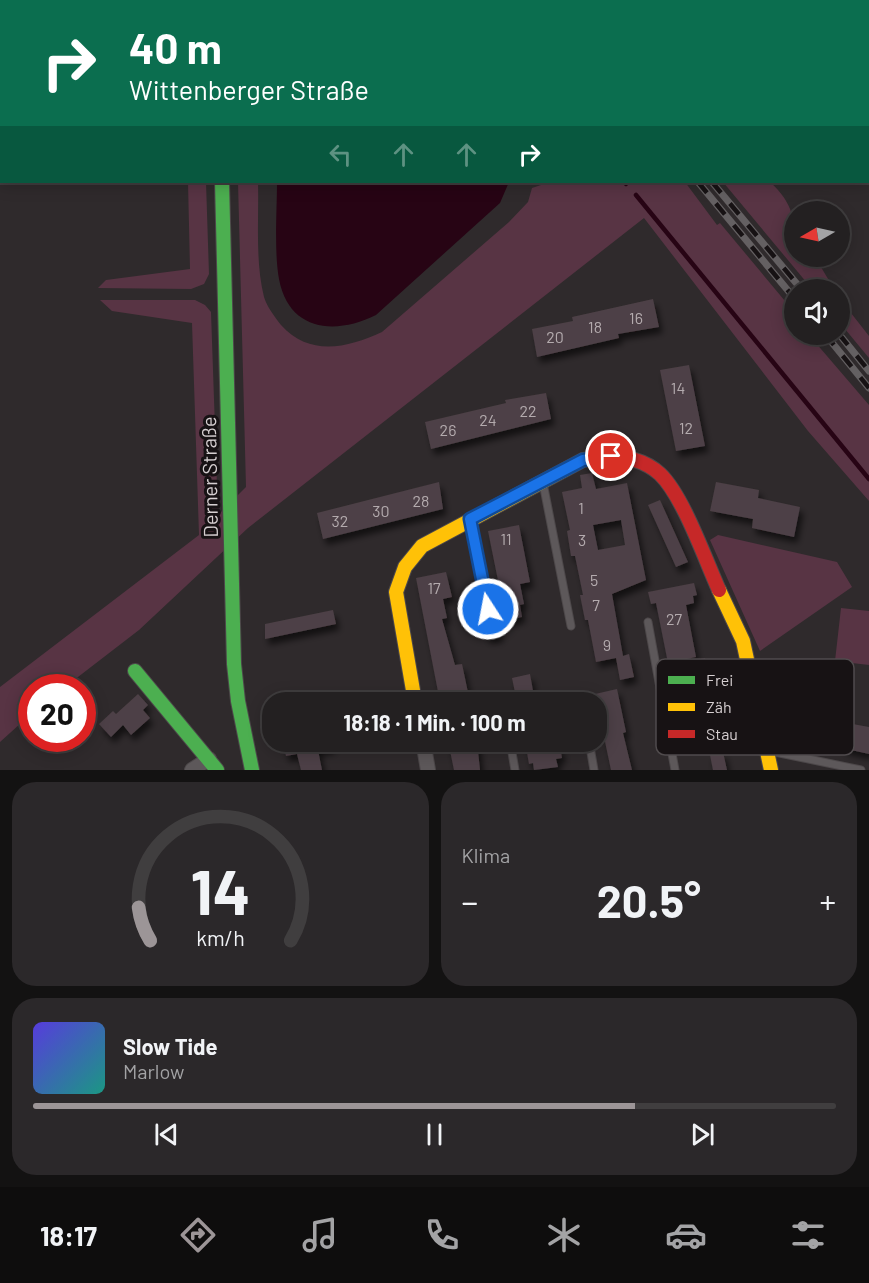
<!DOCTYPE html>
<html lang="de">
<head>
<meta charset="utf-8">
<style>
	body { margin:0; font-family:Barlow,sans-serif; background:#2b282a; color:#f1f3f6; height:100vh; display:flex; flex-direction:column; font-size:22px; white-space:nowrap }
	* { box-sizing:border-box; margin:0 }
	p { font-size:20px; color:#a3a3a5 }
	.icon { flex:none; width:33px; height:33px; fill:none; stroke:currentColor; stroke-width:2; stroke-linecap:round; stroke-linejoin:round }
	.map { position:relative; height:770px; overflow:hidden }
	.side { display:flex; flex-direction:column; gap:12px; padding:12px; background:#131212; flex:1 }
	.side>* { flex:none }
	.hud { position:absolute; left:0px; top:0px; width:870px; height:183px; box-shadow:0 3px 15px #0003,0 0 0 2px #403e3f; background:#0b6e4f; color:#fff; overflow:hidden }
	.needle { width:39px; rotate:261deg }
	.fabs { position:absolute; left:784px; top:201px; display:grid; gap:12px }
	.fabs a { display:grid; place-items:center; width:66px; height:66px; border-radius:50%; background:#232021; box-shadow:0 3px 15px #0003,0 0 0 2px #403e3f; font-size:30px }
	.speed { position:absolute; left:18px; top:674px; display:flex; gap:12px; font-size:30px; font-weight:700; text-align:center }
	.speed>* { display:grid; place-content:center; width:78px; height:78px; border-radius:50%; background:#232021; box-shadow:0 3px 15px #0003,0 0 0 2px #403e3f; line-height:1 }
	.speed .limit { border:9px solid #d22; background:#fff; color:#111 }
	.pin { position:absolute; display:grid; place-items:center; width:51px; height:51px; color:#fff; margin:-26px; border:3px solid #fff; border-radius:50%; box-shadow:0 2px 6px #0007 }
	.me { position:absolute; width:66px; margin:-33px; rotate:349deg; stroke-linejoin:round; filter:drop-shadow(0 0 4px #0008) }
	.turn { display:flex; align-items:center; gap:21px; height:126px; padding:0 30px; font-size:27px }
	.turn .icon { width:78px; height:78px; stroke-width:2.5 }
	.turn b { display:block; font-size:42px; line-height:51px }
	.lanes { display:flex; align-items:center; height:57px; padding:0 30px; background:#0003; justify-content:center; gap:30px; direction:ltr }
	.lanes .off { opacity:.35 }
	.big { font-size:45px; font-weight:700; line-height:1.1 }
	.side .tile { flex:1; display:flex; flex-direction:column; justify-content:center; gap:9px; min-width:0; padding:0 21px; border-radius:24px; background:#2b282a }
	.side .dial { align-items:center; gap:0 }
	.dial svg { height:156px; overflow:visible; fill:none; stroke:#403e3f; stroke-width:7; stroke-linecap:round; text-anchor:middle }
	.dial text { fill:#f1f3f6; stroke:none }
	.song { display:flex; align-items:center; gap:18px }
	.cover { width:72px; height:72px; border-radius:9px; background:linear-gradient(135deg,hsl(250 70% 55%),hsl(170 70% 35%)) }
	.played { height:6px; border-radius:3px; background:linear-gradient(90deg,#9c9597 75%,#403e3f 75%) }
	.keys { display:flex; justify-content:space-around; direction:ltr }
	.heat { display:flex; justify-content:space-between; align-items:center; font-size:33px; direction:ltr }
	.side .tiles { flex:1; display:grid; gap:12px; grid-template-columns:1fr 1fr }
	.tile:last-child { grid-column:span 2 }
	.trip { position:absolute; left:262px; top:692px; width:345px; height:60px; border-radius:24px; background:#232021; box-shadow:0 3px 15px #0003,0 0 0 2px #403e3f; font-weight:700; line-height:60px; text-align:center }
	.tab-bar { display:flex; height:96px; justify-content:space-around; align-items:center; background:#0e0d0d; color:#a3a3a5 }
	.tab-bar .icon { width:42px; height:42px }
	.tab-bar .on { color:#9c9597 }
	.tab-bar b { font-size:27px; color:#f1f3f6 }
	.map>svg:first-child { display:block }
	.green { fill:#583444 }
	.water { fill:#270414 }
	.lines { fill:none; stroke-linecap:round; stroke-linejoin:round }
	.stream { stroke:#270414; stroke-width:4.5 }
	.building { fill:#4d4046; fill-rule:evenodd; filter:url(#shadow) }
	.lane-casing { stroke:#4d484a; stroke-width:9 }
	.street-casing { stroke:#4d484a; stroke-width:16 }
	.fast-casing { stroke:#4d484a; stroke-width:16 }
	.slow-casing { stroke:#4d484a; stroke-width:16 }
	.jam-casing { stroke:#4d484a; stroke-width:16 }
	.lane { stroke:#5d585a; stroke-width:7 }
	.street { stroke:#5d585a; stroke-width:14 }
	.fast { stroke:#4caf50; stroke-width:14 }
	.slow { stroke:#ffc107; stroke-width:14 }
	.jam { stroke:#c62828; stroke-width:14 }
	.rail-casing { stroke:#646062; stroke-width:7 }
	.rail { stroke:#171214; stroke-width:4.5; stroke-dasharray:14; stroke-linecap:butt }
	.route-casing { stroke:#114b97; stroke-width:15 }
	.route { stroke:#1a73e8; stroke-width:10 }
	.labels { text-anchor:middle; stroke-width:6; stroke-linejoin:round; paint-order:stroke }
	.number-label { font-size:16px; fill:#b4abae }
	.street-label { font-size:20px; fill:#d6cfd1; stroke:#171214 }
	.key { fill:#171214; stroke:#504b4d; stroke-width:1.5 }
	.key-label { font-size:16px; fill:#d6cfd1 }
</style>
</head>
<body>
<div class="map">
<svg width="869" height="770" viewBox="0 0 869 770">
	<defs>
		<filter id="shadow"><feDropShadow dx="3.5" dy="6" stdDeviation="3" flood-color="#0009"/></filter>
	</defs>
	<rect width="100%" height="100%" fill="#2f2a2c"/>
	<path class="green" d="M188,182H206L209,274L204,284L191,289L98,288L106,280L190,269Z
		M238,182H258C259,219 255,261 264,297C267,307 275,317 281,325C310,357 347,348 382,332L509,222L528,202L532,188L544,184V182H685L717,225L720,223L795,313V334L809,335L869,405V501L808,431L644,218L248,528L139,630L65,687H32L31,714L0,742V687L199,535L192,323L112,311L100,300H195L205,305L211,312L218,515L246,487Z
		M723,182H770C796,206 795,223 795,256L815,257L834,289H812Z
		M840,299L869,336V358L840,323Z
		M718,535L837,562L852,587L760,651L710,540Z
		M841,608L869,611V665L835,661Z"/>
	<path class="water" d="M277,182H509L500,203L376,315C336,335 289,332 279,279C274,252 277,210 277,182Z"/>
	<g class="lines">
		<path class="stream" d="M473,0L475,2
			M624,182L626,184
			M636,195L869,479"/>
	</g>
	<path class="building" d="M653,299L659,327L618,334L619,338L537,357L532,329L573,321L572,317Z
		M689,365L705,446L676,451L660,370Z
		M546,393L551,419L431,449L425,422L506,403L505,400Z
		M592,473L596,489L627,483L646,580L612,594L623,656L629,654L634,677L620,680L616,658L596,662L588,620H585L580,595H583L575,556H571L567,531L570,530L562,492L582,488L580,475ZM621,520L625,545L598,550L593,525Z
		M439,482L443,509L323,539L317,513Z
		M716,482L759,490L758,498L800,507L794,537L752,528L753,519L710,511Z
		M660,500L688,562L676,567L648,505Z
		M519,525L530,582L520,584L524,604L520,605L522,617L506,620L488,531Z
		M446,572L452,597L443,599L447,618L442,619L455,665L462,664L470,702H440L416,578Z
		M694,583L697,595L693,596L694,603L686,605L696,657L668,663L656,603L651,604L648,592Z
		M333,610L336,624L265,639V624Z
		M497,621L500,636L487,638L484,624Z
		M705,658L709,679L696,681L692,661Z
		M530,674L535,702H517L512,678Z
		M617,689L626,732L623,733L632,770H611L595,694Z
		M138,694L148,705L143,710L150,718L131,735L123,725L111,737L99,724L113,711L116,714Z
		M811,710L848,717L847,723L869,727V754L842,748L843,743L806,735Z
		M290,741H331L332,747L318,750L322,770H301L297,754L286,756L283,742Z
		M448,741H477L480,770H454Z
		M525,741H547L549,748L560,746L562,758L556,759L558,767L534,770L533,763L529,764Z
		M723,752L727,770H713L710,755Z"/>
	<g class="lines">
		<defs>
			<path id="lane" d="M543,483L571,626
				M470,522L488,609
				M648,622L675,770
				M501,696L503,702
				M510,741L515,770
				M589,741L594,770
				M770,751L861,770"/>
			<path id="street" d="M423,741L428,770
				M192,770L209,759"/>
			<path id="fast" d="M216,0V2
				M222,182L234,664L238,701L252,770
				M135,671L217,770"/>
			<path id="slow" d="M719,590L743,641L771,770
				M415,702L396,592L405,567L422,546L583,460L604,457"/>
			<path id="jam" d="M604,457C622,454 646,461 660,474C683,496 705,559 719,590"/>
		</defs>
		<use href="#lane" class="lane-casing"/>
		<use href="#street" class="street-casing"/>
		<use href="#fast" class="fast-casing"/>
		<use href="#slow" class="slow-casing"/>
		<use href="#jam" class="jam-casing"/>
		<use href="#lane" class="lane"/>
		<use href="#street" class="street"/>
		<use href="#fast" class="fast"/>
		<use href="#slow" class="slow"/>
		<use href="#jam" class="jam"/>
		<defs>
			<path id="rail" d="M547,0L548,2
				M561,0L562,2
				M698,182L795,299
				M712,182L802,290
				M825,334L869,388
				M839,334L869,371"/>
		</defs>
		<use href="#rail" class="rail-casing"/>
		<use href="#rail" class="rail"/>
	</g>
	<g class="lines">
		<defs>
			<path id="route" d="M488,609L470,519L583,460L611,456"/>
		</defs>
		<use href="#route" class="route-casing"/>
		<use href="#route" class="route"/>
	</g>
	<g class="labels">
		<g class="number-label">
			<text x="636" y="324">16</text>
			<text x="595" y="333">18</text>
			<text x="555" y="343">20</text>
			<text x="678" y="394">14</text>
			<text x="528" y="417">22</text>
			<text x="488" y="426">24</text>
			<text x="686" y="434">12</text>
			<text x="448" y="436">26</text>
			<text x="421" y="507">28</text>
			<text x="581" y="514">1</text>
			<text x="381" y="517">30</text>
			<text x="340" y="527">32</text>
			<text x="506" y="545">11</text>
			<text x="582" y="546">3</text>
			<text x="594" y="586">5</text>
			<text x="434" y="594">17</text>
			<text x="596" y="611">7</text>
			<text x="674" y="625">27</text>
			<text x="607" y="651">9</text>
		</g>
		<g class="street-label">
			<text transform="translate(210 477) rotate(-91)" y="7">Derner Straße</text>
		</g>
	</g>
	<rect x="656" y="659" width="198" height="96" rx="9" class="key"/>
	<rect x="668" y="676" width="27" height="8" fill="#4caf50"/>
	<rect x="668" y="703" width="27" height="8" fill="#ffc107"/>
	<rect x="668" y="730" width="27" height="8" fill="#c62828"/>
	<g class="key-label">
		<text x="706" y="686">Frei</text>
		<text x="706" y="713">Zäh</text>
		<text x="706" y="740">Stau</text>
	</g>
</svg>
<div class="fabs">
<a><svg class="needle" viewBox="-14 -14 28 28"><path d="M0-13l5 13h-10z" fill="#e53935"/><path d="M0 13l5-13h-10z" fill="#a3a3a5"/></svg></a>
<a><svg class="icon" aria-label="sound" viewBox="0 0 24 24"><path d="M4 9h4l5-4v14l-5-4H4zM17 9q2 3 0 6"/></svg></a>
</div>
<div class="speed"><div class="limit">20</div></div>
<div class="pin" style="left:611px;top:456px;background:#d93025"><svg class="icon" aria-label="arrive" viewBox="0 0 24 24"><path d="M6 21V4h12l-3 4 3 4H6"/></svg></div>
<svg class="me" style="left:488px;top:609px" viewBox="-20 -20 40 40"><circle r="17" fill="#1a73e8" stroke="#fff" stroke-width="3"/><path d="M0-11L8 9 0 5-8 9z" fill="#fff"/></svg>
<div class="trip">18:18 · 1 Min. · 100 m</div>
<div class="hud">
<div class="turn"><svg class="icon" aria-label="right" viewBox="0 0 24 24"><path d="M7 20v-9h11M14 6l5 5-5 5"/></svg><div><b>40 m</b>Wittenberger Straße</div></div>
<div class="lanes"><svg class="icon off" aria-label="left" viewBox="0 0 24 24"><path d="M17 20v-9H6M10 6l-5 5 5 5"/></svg><svg class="icon off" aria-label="ahead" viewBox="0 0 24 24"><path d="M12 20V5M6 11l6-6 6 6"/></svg><svg class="icon off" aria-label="ahead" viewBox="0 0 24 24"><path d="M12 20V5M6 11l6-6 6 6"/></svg><svg class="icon" aria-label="right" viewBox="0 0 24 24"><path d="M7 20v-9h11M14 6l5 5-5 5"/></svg></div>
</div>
</div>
<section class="side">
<div class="tiles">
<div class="tile dial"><svg viewBox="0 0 100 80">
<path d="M14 69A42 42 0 1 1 86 69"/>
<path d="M14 69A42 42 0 0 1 8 52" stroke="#9c9597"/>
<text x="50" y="56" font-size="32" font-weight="700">14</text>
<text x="50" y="72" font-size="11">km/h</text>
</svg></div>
<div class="tile"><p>Klima</p>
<div class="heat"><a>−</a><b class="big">20.5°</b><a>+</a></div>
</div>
<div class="tile">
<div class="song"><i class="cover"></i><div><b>Slow Tide</b><p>Marlow</p></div></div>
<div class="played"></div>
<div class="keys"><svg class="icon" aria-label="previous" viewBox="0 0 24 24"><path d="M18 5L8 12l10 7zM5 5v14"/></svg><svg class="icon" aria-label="pause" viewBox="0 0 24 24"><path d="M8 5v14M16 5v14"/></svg><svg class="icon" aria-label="next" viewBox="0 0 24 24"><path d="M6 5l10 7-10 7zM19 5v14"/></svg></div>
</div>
</div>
</section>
<nav class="tab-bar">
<b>18:17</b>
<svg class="icon on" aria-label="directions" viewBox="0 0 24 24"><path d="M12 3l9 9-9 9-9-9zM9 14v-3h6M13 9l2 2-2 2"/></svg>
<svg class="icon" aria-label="music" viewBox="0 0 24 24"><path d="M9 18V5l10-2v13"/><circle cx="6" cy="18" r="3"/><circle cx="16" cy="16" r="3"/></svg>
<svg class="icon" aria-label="phone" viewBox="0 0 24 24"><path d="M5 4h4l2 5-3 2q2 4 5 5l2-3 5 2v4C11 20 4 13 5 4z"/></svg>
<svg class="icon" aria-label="climate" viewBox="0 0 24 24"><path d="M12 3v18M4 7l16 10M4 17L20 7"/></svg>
<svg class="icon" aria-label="car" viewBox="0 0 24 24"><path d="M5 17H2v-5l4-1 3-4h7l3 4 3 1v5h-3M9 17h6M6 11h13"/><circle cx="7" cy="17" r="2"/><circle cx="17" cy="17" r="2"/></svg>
<svg class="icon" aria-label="filters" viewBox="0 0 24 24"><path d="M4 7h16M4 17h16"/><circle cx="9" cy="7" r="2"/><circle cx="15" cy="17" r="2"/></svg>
</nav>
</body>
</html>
